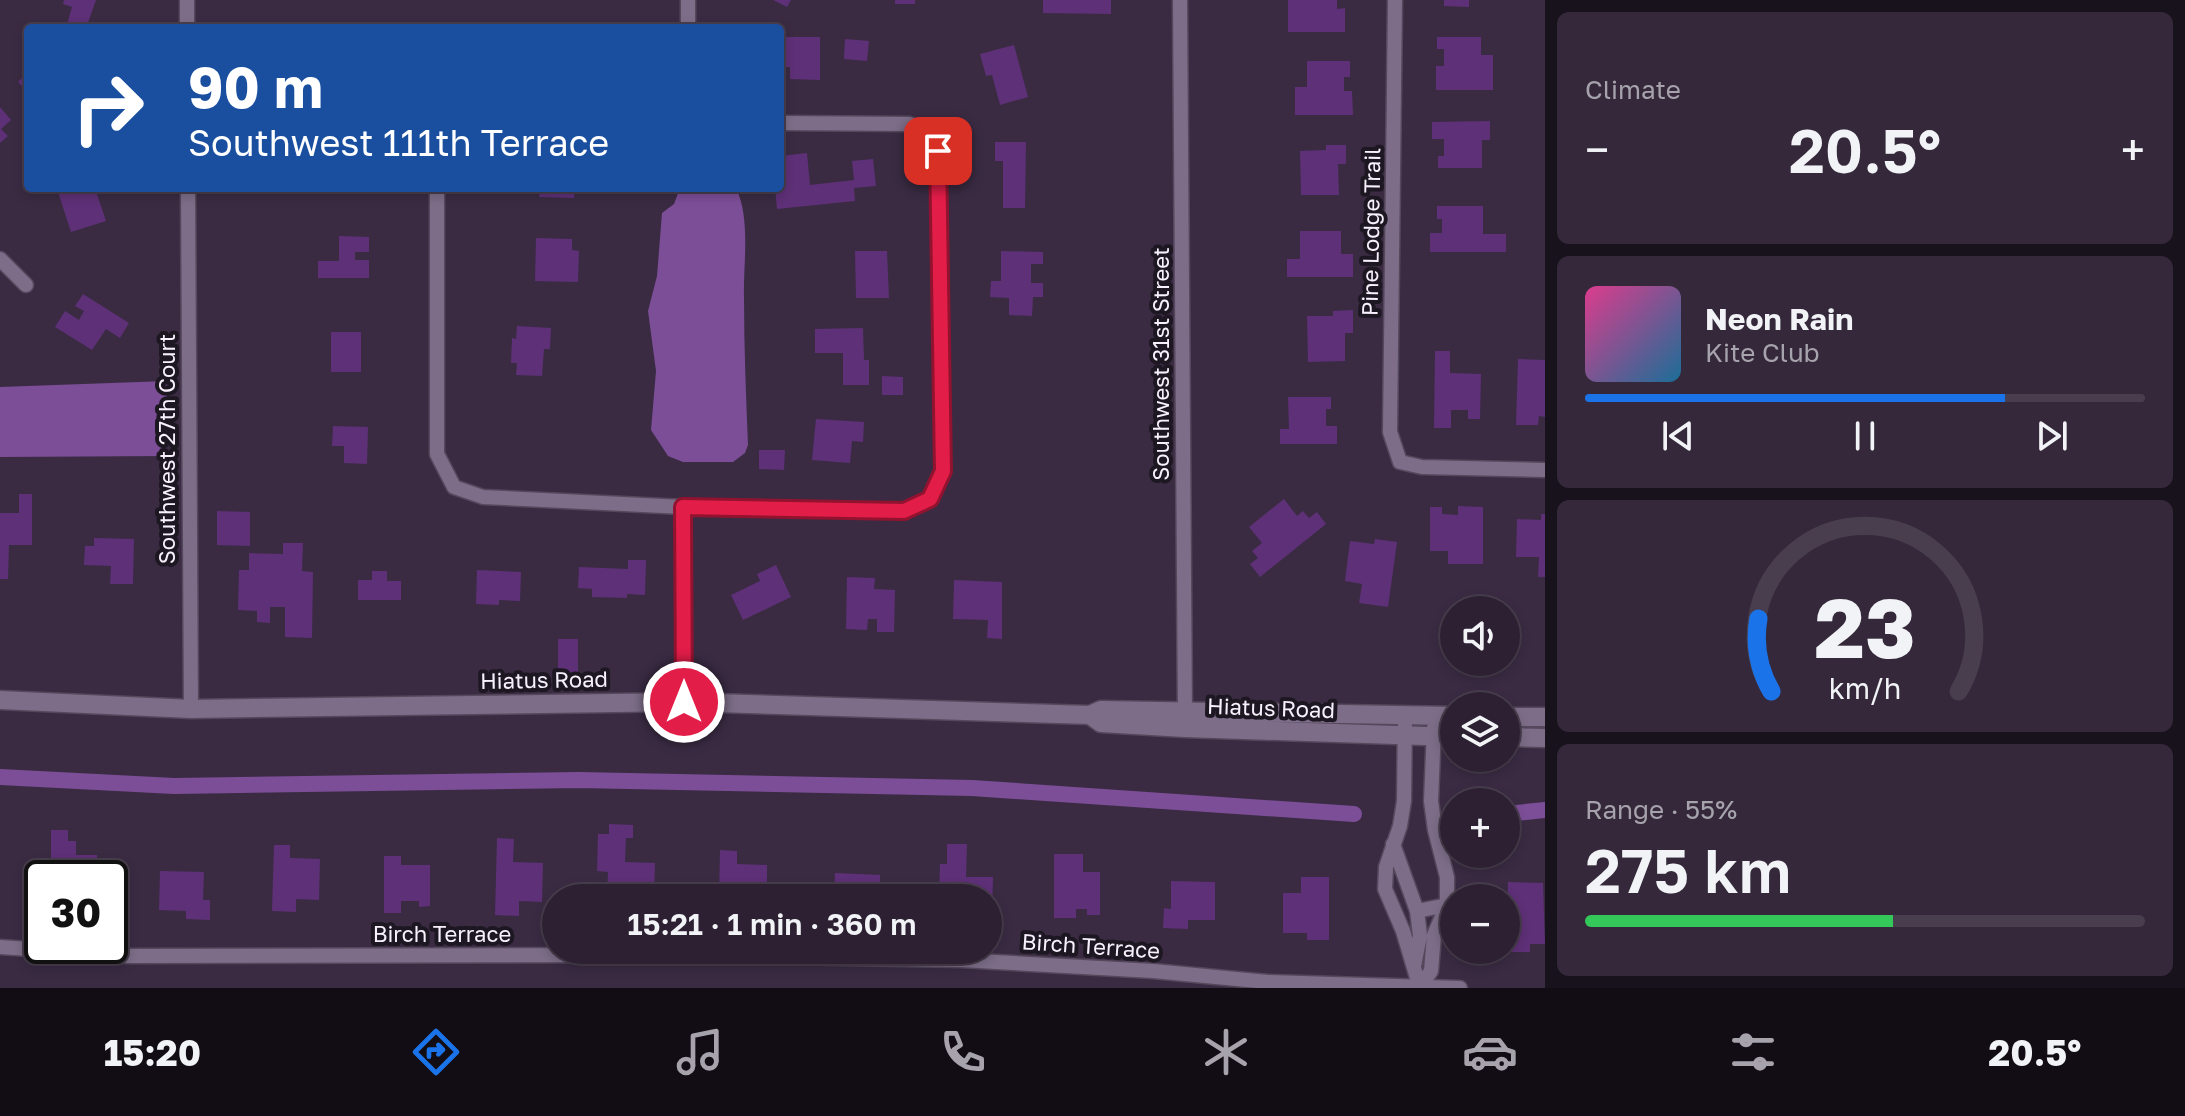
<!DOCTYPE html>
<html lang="en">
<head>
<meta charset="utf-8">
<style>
	body { margin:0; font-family:"Golos Text",sans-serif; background:#34283a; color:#f1f3f6; height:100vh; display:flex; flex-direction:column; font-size:30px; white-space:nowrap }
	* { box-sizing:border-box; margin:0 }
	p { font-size:26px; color:#a6a3ac }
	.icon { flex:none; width:44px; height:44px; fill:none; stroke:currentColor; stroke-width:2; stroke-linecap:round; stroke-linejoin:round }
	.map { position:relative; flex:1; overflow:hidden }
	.panel { display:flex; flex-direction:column; gap:12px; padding:12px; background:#18121c; width:640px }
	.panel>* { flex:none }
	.top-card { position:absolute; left:24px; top:24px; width:760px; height:168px; border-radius:8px; box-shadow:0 4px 12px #0003,0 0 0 2px #483e4d; background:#1a4fa0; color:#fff; overflow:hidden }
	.buttons { position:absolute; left:1440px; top:596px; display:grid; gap:16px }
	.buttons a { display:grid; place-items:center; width:80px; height:80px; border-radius:50%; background:#2c2032; box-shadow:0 4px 12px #0003,0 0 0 2px #483e4d; font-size:40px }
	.speed { position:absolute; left:24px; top:860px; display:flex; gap:16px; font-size:40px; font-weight:700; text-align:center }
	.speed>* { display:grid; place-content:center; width:104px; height:104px; border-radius:50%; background:#2c2032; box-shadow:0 4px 12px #0003,0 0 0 2px #483e4d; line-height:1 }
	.speed .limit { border:4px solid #111; border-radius:12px; background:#fff; color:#111 }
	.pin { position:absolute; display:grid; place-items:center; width:68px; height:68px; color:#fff; margin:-34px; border-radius:16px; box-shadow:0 4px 12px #0006 }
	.me { position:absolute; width:88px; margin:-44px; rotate:0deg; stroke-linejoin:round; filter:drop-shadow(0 0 6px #0008) }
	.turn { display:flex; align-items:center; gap:28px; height:168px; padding:0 32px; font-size:36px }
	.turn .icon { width:104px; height:104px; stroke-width:2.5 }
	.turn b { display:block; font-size:56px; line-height:68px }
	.big { font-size:60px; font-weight:600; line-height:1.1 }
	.panel .card { flex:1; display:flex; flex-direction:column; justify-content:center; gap:12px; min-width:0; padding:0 28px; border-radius:12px; background:#34283a }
	.panel .dial { align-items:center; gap:0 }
	.dial svg { height:208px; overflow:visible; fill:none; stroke:#483e4d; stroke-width:7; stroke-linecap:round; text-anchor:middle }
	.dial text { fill:#f1f3f6; stroke:none }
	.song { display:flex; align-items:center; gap:24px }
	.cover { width:96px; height:96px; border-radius:12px; background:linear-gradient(135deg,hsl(330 70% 55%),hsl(200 70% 35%)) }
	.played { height:8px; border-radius:4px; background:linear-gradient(90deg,#1a73e8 75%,#483e4d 75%) }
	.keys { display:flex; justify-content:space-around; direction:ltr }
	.heat { display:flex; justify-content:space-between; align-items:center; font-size:44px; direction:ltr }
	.charge { height:12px; border-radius:6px; background:linear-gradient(90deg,#34c759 55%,#483e4d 0) }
	.trip { position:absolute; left:542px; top:884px; width:460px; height:80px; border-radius:40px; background:#2c2032; box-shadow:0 4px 12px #0003,0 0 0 2px #483e4d; font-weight:600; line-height:80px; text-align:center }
	.tabs { display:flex; height:128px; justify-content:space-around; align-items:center; background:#120d14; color:#a6a3ac }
	.tabs .icon { width:56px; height:56px }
	.tabs .on { color:#1a73e8 }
	.tabs b { font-size:36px; color:#f1f3f6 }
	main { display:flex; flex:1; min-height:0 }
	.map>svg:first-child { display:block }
	.water { fill:#7c4e97 }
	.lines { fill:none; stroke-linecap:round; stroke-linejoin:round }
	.canal { stroke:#7c4e97; stroke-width:16 }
	.building { fill:#5e3077 }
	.minor-casing { stroke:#55485c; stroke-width:17 }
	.tertiary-casing { stroke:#55485c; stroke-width:21 }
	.minor { stroke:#7d6d88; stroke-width:14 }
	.tertiary { stroke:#7d6d88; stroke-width:18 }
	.route-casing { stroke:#92132f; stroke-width:20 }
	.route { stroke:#e11d48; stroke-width:14 }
	.labels { text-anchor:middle; stroke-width:8; stroke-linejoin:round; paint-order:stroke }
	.street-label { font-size:22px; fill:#f8f0fd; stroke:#1d1722 }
</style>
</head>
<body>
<main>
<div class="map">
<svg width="1545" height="988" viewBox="0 0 1545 988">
	<rect width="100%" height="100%" fill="#3a2b43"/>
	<path class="water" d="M680,188H736C751,219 743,264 744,298C744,347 746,396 748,445L745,453L733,462H683L668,456L651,430L656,371L648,311L657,276L662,213L674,204Z
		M167,381V456L0,457V387Z"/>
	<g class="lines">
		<path class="canal" d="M0,777L174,786L579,780L972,788L1354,814
			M1506,814L1545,810"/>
	</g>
	<path class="building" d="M64,0H96L86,28H66L72,7L63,4Z
		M773,0H791L787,7Z
		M895,0H915V4H895Z
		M1043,0H1111V14L1043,13Z
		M1288,0H1337V9L1345,8V32H1288Z
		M1444,0H1469V7L1444,6Z
		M780,37H820V80L790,79V67H780Z
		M1437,37H1481V55H1493V90H1436V66H1444V49H1437Z
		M845,39L869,41L867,61L844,59Z
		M1014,45L1028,97L1000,105L992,75L986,76L980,54Z
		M1307,61H1350V77H1344V91H1352L1353,115H1295V87H1307Z
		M28,72V92L18,82Z
		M0,107L11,120L1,129L8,136L0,143Z
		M1490,121V140H1482V168H1438V156H1444V139H1432V122Z
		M995,142H1026L1025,208H1003V161H995Z
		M1326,145H1346V164H1338L1339,195H1301L1300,151L1326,150Z
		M807,153L810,185L854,180L852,161L873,159L876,186L854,188L855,201L777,209L775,188H780V156Z
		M95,188L106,221L71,232L57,189Z
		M540,188H575L574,198L539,197Z
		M1437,206H1483V234H1506V252H1430V233H1442V219H1437Z
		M1300,231H1341V254H1353V277H1287V259H1300Z
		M339,236L369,237V252H355V260H369V278H318V261H339Z
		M536,238L572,239V250L579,251L578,282L535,281Z
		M855,251H887L889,298H856Z
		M1001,251L1043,252V264H1031V283H1043V297H1033L1032,316L1009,315V298L990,297L991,281H1001Z
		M83,294L129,323L120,338L106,329L92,350L55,327L65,311L79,320L84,311L75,306Z
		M1353,310V333H1345V361L1308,362L1307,316H1333V311Z
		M517,326L551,328L550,349H544L542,376L516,375L517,363H511L512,338L516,339Z
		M863,328L864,360H869V385H843V353H815V329Z
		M331,332H361V372H331Z
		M1435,351H1450V373L1481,374L1480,419H1468V410H1451V428H1434Z
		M1518,359L1545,360V417L1539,416L1538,425H1516Z
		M882,376L903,377V395H882Z
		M1288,397H1331V409H1326V426H1337V444H1280V429H1289Z
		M816,419L864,422L863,442L852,441L850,463L812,460Z
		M333,426L368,427L367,464L344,463V446H332Z
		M759,450H785L784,470L759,469Z
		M19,494H32V545H9L8,579H0V513H19Z
		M1284,499L1297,516L1303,511L1309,518L1317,512L1326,524L1260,577L1250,564L1258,558L1252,551L1262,543L1249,527Z
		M1458,506L1483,507V564H1448V551H1430V507H1442V514L1458,515Z
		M217,511L250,512V546L217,545Z
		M1541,514H1545V577H1538L1539,557H1516L1517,519L1541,520Z
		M94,538L134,539L133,584H110L111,566L84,565L85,546H94Z
		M1375,539L1397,542L1388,607L1359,603L1362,584L1345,581L1350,541L1374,544Z
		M283,543H303L302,571L313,572L312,638L285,637V607H270V623L257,622V611L238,610L239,570H249V553L283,554Z
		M628,560H646L645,595L627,594V598L592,597V589L578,588L579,567L628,569Z
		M776,565L791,597L743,620L731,595L760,581L757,574Z
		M477,570L521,572L520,601L499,600V605L476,604Z
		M372,571H387V581H401V600H358V580H372Z
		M847,577L875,578L874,589L895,590L894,632H877V619H868L867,630L846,629Z
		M954,580L1002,582V639L987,638L988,620L953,619Z
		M558,639H578V679H558Z
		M609,824L633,825V838H626L625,862L655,863L654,898H607L608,872L597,871L598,834H609Z
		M51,830H68V841H76V855H97V878H51Z
		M497,838L514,839L513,862L543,863L542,902L519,901V916L495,915Z
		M947,844H967L966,877H993L992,915H988V898H939L940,864H947Z
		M274,845H290V858L320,859L319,900L296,899V912L272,911Z
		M720,850L737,851V864L767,865V898H719Z
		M1054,854H1083V872H1100V915H1087V909H1076V918H1054Z
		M384,856H401V865H430V906L419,907V901H401V913H384Z
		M160,871L204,872L203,900H210V920L186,919V911L159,910Z
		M835,873L880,875V898H834Z
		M1301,877H1329V940H1307V933H1283V893H1301Z
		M1171,881L1215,882V920H1188V929L1163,928L1164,908L1171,909Z
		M1508,882L1543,883L1545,944H1530V952H1506Z"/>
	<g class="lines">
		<defs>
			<path id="minor" d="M187,0V28
				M1180,0L1185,720
				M1395,0L1390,432L1400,462L1422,467L1545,470
				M688,28V0
				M188,188L191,709
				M437,188V454L454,487L483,497L683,507L904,511L930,499L943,471L938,151L932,134L909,124L780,123
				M0,259L26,285
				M683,507L684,702
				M1405,714L1404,801L1400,826L1386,867L1385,889L1403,931L1420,988
				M1393,844L1417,911L1420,936L1414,966
				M1417,911L1447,905
				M0,947L128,956L668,955L961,960L1153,971L1268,982L1460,988
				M1420,987L1431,971L1434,935L1447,905V877L1435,830L1431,801L1434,728"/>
			<path id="tertiary" d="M0,700L191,709L684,702L1090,715L1101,710L1454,716
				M1090,715L1101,723L1185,728L1454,737
				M1506,717H1545
				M1506,737L1545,738"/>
		</defs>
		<use href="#minor" class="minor-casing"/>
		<use href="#tertiary" class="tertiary-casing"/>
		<use href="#minor" class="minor"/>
		<use href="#tertiary" class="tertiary"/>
	</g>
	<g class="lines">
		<defs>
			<path id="route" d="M684,702L683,507L904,511L930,499L943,471L938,151"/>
		</defs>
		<use href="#route" class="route-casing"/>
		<use href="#route" class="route"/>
	</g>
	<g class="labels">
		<g class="street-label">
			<text transform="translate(1371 232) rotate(-89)" y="8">Pine Lodge Trail</text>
			<text transform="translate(1161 364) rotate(-90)" y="8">Southwest 31st Street</text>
			<text transform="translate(167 449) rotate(-90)" y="8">Southwest 27th Court</text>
			<text transform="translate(544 680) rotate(-1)" y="8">Hiatus Road</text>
			<text transform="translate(1271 708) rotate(2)" y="8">Hiatus Road</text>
			<text x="442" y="942">Birch Terrace</text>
			<text transform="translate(1091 946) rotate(4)" y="8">Birch Terrace</text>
		</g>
	</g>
</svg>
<div class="buttons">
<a><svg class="icon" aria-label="sound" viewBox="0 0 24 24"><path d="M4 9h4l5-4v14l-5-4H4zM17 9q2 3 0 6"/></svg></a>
<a><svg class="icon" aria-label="layers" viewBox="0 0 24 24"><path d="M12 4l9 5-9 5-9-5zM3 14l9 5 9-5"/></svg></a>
<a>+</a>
<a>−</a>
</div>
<div class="speed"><div class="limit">30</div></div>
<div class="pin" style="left:938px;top:151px;background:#d93025"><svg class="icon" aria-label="arrive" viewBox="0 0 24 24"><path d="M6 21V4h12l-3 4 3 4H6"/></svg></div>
<svg class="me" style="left:684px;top:702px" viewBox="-20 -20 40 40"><circle r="17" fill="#e11d48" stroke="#fff" stroke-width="3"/><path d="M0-11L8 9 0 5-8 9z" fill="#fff"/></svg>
<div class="trip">15:21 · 1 min · 360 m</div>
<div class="top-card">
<div class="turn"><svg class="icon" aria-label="right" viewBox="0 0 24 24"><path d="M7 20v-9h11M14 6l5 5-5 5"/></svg><div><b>90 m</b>Southwest 111th Terrace</div></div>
</div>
</div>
<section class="panel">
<div class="card"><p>Climate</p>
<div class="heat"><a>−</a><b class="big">20.5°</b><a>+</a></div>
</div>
<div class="card">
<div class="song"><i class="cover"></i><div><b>Neon Rain</b><p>Kite Club</p></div></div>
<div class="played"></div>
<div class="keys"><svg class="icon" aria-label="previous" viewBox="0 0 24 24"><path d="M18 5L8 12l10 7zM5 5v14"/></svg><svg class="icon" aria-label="pause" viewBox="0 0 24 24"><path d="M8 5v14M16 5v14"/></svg><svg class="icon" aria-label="next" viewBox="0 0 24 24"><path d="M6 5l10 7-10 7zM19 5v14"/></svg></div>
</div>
<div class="card dial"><svg viewBox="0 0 100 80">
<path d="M14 69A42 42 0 1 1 86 69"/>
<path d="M14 69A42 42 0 0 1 9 41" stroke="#1a73e8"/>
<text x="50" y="56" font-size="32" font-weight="700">23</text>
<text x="50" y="72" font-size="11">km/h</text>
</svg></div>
<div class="card"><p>Range · 55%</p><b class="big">275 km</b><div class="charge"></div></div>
</section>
</main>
<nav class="tabs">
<b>15:20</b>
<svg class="icon on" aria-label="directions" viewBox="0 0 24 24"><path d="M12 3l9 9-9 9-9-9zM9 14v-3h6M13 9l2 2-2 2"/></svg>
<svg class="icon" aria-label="music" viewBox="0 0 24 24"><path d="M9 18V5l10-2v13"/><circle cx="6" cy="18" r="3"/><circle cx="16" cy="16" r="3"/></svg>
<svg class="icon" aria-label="phone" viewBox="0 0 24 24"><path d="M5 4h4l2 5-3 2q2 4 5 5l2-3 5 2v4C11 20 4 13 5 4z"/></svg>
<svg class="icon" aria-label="climate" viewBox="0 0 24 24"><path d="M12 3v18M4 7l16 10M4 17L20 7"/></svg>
<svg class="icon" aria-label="car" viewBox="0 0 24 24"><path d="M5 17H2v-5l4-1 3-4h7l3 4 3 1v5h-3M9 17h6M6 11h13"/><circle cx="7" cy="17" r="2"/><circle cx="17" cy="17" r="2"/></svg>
<svg class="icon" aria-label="filters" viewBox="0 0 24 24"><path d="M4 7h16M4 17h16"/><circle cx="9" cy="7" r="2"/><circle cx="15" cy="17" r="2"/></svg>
<b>20.5°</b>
</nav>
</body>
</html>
